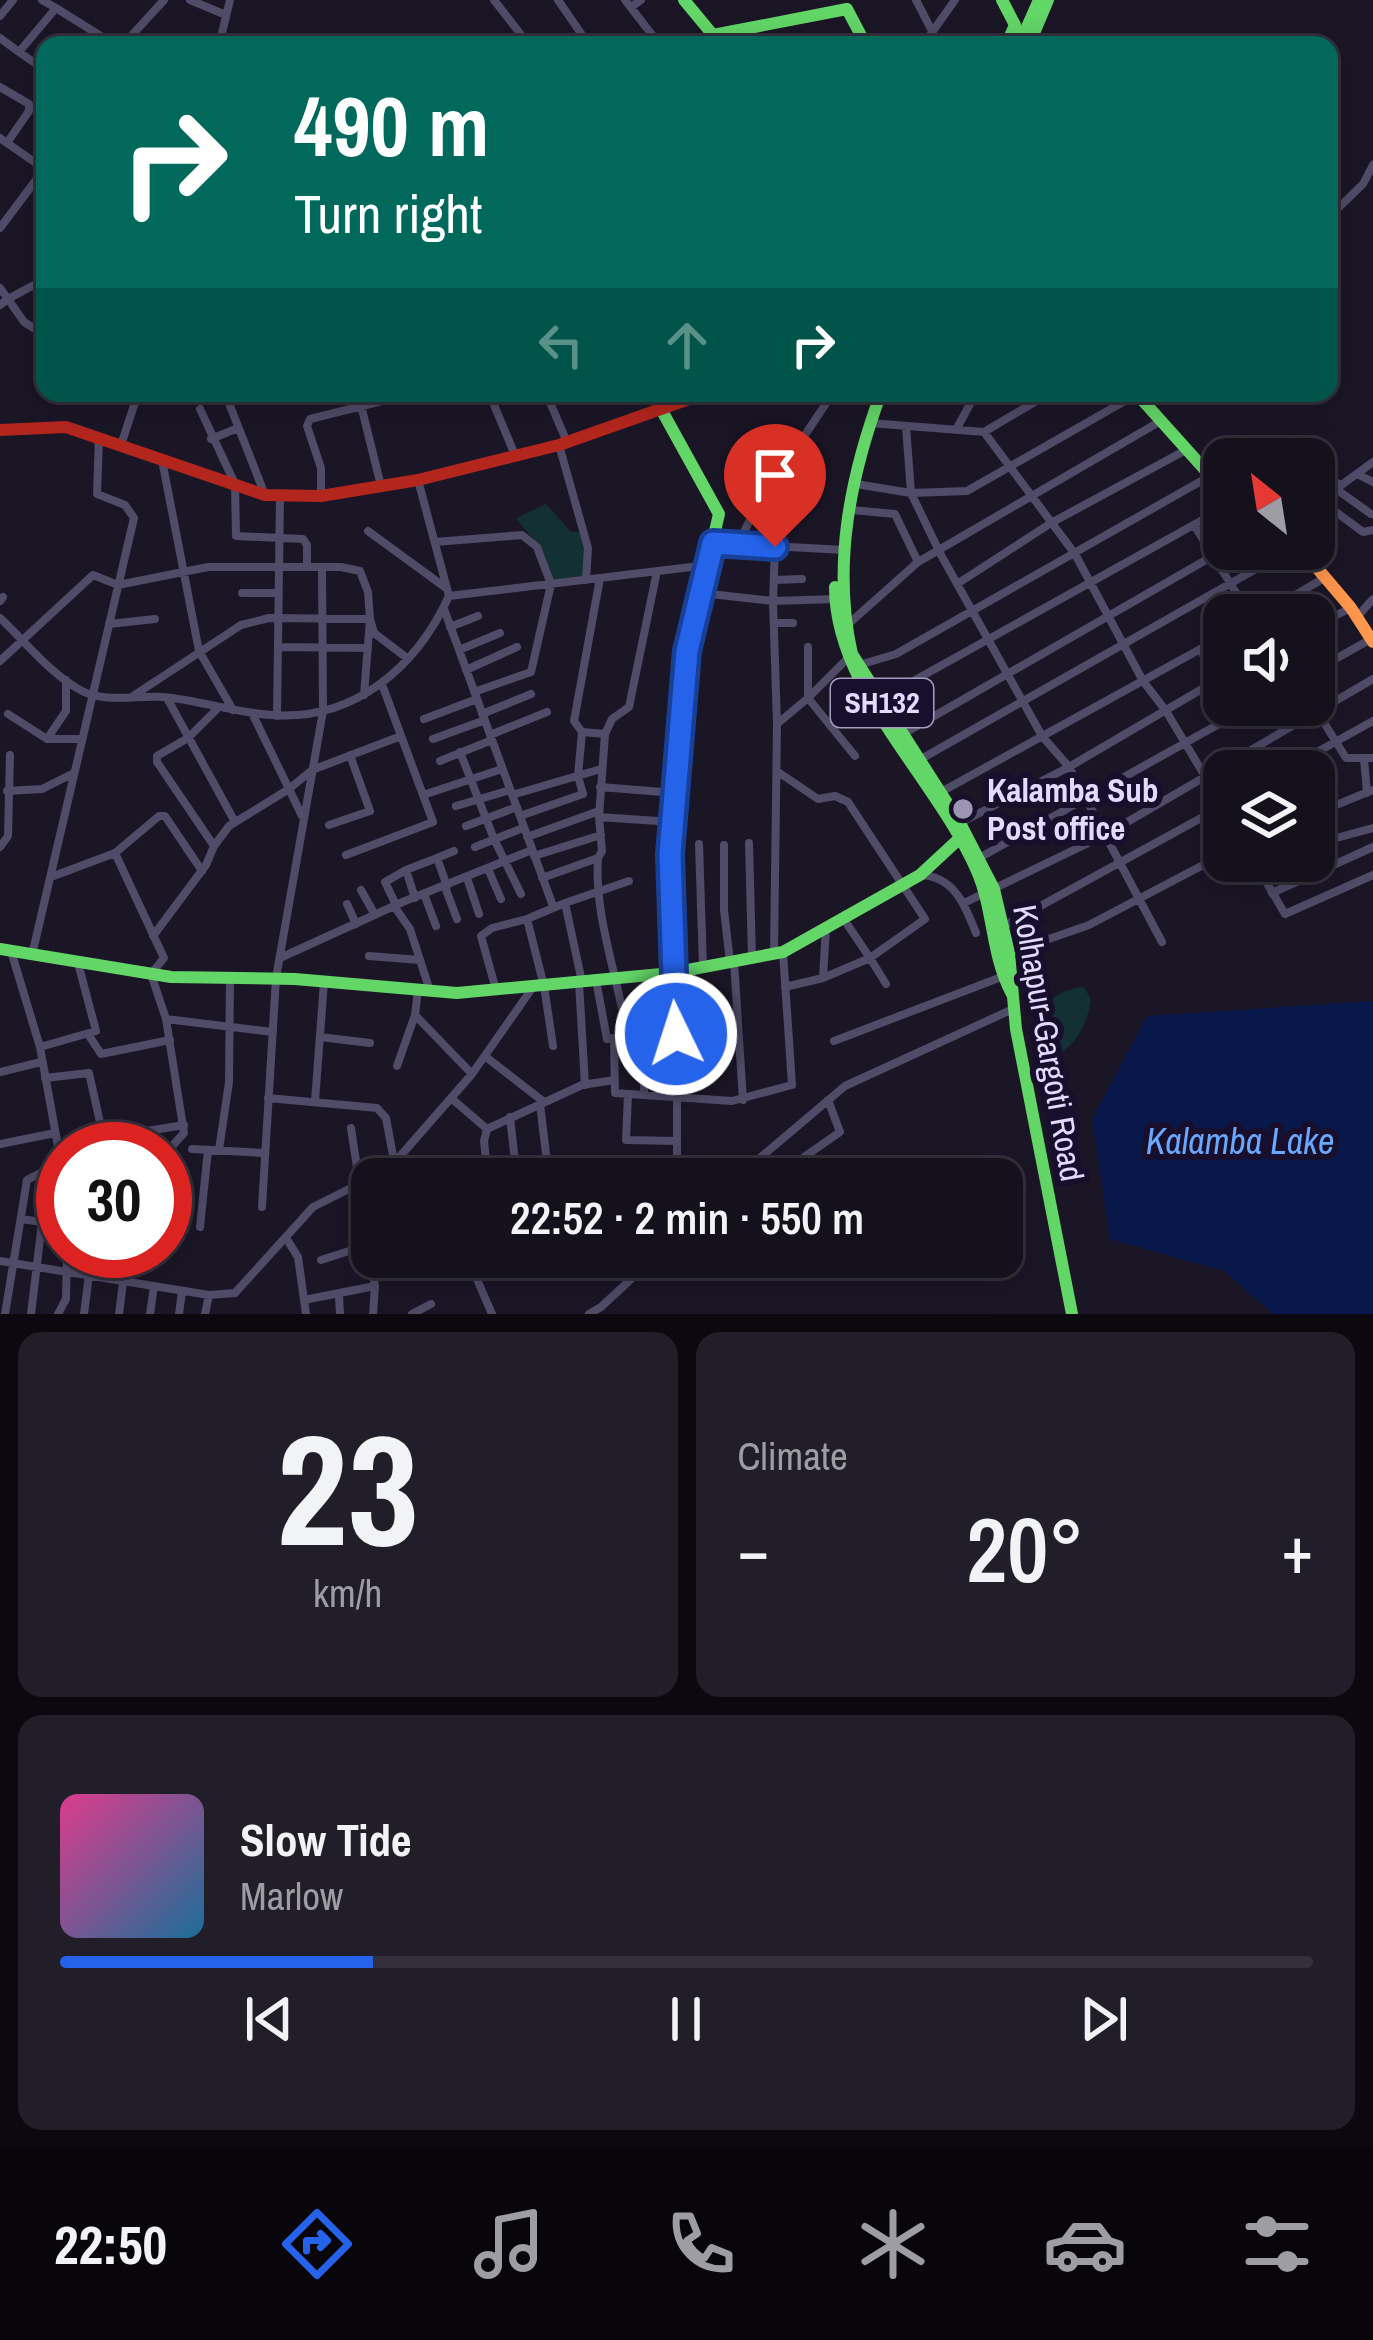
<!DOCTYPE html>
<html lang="en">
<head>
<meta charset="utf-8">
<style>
	body { margin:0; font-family:"Archivo Narrow",sans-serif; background:#211e29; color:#f1f3f6; height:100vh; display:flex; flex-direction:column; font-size:45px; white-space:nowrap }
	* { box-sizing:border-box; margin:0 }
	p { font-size:39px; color:#9d9da3 }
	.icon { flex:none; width:66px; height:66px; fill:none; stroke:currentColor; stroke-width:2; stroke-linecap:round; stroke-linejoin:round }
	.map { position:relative; height:1314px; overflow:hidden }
	.details { display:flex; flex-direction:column; gap:18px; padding:18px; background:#0b090f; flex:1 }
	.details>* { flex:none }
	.hud { position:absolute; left:36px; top:36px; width:1302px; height:366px; border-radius:24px; box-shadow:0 6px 30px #0003,0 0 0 3px #33303b; background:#00695c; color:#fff; overflow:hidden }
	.needle { width:78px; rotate:330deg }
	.fabs { position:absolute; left:1203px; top:438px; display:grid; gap:24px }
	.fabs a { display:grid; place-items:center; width:132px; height:132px; border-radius:24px; background:#14101c; box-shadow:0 6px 30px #0003,0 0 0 3px #33303b; font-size:60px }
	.speed { position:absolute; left:36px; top:1122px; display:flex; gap:24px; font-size:60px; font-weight:700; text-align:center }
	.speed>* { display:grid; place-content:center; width:156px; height:156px; border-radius:50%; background:#14101c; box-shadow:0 6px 30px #0003,0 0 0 3px #33303b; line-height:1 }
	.speed .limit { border:18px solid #d22; background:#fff; color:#111 }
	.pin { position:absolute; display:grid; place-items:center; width:102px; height:102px; color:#fff; margin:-123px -51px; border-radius:50% 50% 50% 0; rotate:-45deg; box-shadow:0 0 12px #0007 }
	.pin .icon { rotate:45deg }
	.me { position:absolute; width:132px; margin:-66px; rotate:356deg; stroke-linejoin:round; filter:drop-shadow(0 0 9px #0008) }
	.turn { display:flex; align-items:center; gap:42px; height:252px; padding:0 60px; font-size:54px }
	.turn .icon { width:156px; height:156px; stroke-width:2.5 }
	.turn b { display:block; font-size:84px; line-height:102px }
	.lanes { display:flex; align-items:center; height:114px; padding:0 60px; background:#0003; justify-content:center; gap:60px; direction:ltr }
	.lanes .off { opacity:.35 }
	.big { font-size:90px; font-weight:600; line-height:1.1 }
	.details .card { flex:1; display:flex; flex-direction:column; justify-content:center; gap:18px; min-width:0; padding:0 42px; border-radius:24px; background:#211e29 }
	.details .dial { align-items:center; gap:0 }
	.dial b { font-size:156px; line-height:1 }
	.song { display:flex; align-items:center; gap:36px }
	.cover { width:144px; height:144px; border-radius:18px; background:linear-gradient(135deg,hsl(330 70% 55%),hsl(200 70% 35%)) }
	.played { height:12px; border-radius:6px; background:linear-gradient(90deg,#2563eb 25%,#33303b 25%) }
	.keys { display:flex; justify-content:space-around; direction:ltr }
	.heat { display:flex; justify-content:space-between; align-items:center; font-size:66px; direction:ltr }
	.details .tiles { flex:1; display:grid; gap:18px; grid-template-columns:1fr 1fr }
	.card:last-child { grid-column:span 2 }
	.trip { position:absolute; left:351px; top:1158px; width:672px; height:120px; border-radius:24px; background:#14101c; box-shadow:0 6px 30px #0003,0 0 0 3px #33303b; font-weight:600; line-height:120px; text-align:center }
	.dock { display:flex; height:192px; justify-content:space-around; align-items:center; background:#08060b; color:#9d9da3 }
	.dock .icon { width:84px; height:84px }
	.dock .on { color:#2563eb }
	.dock b { font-size:54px; color:#f1f3f6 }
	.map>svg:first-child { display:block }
	.green { fill:#133035 }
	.water { fill:#09184a }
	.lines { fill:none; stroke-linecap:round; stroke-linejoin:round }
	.street { stroke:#504b67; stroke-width:8 }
	.fast { stroke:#63d668; stroke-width:12 }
	.slow { stroke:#ff974d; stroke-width:12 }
	.jam { stroke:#b3261e; stroke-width:12 }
	.route-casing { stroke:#184099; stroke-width:30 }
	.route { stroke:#2563eb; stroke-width:21 }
	.poi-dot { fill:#9d96b3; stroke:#180f2d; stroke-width:4.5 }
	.labels { text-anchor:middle; stroke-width:12; stroke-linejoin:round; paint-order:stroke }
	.shield { fill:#180f2d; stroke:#a69ec0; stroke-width:3 }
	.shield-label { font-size:30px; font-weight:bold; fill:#e3dbff }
	.poi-label { font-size:33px; font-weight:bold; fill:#e3dbff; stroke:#180f2d; text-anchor:start }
	.street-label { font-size:33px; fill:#e3dbff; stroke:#180f2d }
	.water-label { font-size:36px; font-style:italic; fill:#69a8ff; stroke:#180f2d }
</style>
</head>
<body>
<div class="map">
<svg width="1373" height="1314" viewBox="0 0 1373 1314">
	<rect width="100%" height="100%" fill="#1b1626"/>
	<path class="green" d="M546,504L571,532H582L585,548L583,577L552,580L543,551L516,518Z
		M1084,987L1091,1000C1087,1024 1075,1052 1049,1056C1023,1023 1046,990 1084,987Z"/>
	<path class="water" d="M1373,1001V1314H1273L1224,1271L1110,1239L1092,1119L1147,1016Z"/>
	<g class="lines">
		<path class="street" d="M42,0L56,8
			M190,0L226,15
			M494,0L529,45
			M558,0L589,45
			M625,0L660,45
			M916,0L932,31
			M631,7L641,0
			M0,16L13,0
			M222,36L252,45
			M0,38L19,52L56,8L115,45
			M123,45L164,0
			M219,45L230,0
			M695,45L713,35
			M923,45L955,0
			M19,52L45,70
			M0,87L29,104V111L7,143
			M0,138L43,168L36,180L45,186
			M1329,178L1333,181
			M1329,217L1363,184L1373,165
			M0,228L36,180
			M45,279L8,299L24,322L45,335
			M0,288L8,299L0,305
			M225,393L265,495
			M358,393L381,486
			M489,393L515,455
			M546,393L567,442
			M1145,403L1155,393
			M200,409L235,484L236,536L303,539L307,545V566
			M870,423L984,432L1050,393
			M906,426L911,493L941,555L1042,736L1069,767L1162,942
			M957,428L976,393
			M984,432L1075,554L1143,681L1166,711L1224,808
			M211,439L238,428
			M121,445L138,393
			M559,445L588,548L586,580
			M162,460L199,651L233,710
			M1314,468L1340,485
			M1357,474L1373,482
			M856,484L911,493L967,491L1137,394
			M1336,489L1371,514
			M321,496V468L307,426L310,419L414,393
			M1314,505L1373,462
			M1315,505L1336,512L1363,532L1373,530
			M852,510L895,514L918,562
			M1194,525L1250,615
			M368,531L446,588
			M435,542L522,535L537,547L551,584L531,672L474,692
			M713,543L844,550
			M738,545L754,511L827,402L826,393
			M775,547L773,601L837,599
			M774,580L802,579
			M957,584L1051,523L1186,450
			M242,593H278
			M701,593L773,601L777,724
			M449,596L708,565
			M0,601L3,597
			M444,609L553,906
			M1262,615L1324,578
			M1357,617L1373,599
			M0,618C25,641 51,675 82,691C105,703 138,695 163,697C199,700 235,713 272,715C354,721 416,668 449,596L418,480
			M774,623H793
			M109,624L155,619
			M1314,626L1351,608
			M450,627L478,616
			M845,627L918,562L1159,422
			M278,647L368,648
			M1201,649L1214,683
			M459,650L500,633
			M851,655L808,698L855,756
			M0,661L93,575L118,585L208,567H341L360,571L368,592L370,619L364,695
			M859,665L896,654L1210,476
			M466,670L517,647
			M1314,671L1371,639
			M133,696L241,625L269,618L370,619L374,633L407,658
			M167,698L235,822
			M881,699L1224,508
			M1313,705L1346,758H1373
			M252,713L289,789L312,770L401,736
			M8,714L47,739H82
			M482,714L531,694
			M277,716L280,496
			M424,719L477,699
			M582,732L574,721L600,578
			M605,734L612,719L629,707L657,571
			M903,734L1225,549
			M490,735L547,712
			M47,739L66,711V680
			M433,739L485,720
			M460,752L494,839L521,894
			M921,759L1291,549
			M1364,759L1367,793
			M440,761L492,740
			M1283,771L1373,721
			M778,772L818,799L835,796L848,802L925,919L870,958L886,984
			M600,787L675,793
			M7,791L42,789L72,774
			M941,792L1224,636
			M423,795L502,769
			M512,795L601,769
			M456,806L510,790
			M1314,814L1373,790
			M520,816L583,794L578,776L582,732L605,734L599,817L602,851L598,858L542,878
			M599,817L672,822
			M960,823L1069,767L1224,676
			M329,825L370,811L350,755
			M466,826L517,807
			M527,837L599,811
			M749,843L752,958
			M699,844L703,967
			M1314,844L1373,828
			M724,845V910L730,962
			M214,846L229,826L289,789L302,816
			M0,847L8,836L10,755
			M475,847L523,828
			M115,853L159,816H165L202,871
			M346,855L433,822L383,687
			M534,856L601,835
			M437,858L454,851
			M598,858C594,917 618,976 627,1035L614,1038L615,1093L732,1101L792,1085L783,952
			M979,858L1253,705
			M1254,861L1285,914L1373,875
			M488,869L501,899
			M1260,871L1280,861
			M920,875C954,876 965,905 976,933
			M51,877L115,853L164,958L151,974L166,1019L184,1133L165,1154
			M467,878L479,914
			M445,887L457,919
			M361,890L375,915
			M1272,893L1373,847
			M424,894L436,926
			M415,898L406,870L437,858L447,886
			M565,903L629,881
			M964,903L1105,835L1373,679
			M347,904L356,924
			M396,905L385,882L406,870
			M394,906L410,929L430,991
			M1004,926L1223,806
			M153,936L206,865L214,846L157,762V756L188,738L216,710
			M11,951L40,1047L63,1174
			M1009,953L1089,925L1224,854
			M774,954L777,724L808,698V647
			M32,955L134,518L125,505L97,494L99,438
			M369,956L420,960
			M280,958L405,901L532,850
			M734,962L743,1100
			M672,973L677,1055V1179
			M823,978L826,927
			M596,980L607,1039L614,1038
			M579,982L585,1085
			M785,987L823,978L870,958L843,918
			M496,990L481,936L492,928L527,919
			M675,995L710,993
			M675,1013L710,1015
			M415,1015L472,1074
			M166,1019L273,1032
			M627,1030L645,1036L644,1095
			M88,1034L101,1054L170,1040
			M676,1034L707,1037
			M320,1037L370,1043
			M834,1041L1004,976
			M553,1046L544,986L527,919L565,903L582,982
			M40,1047L96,1031L78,963
			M677,1055L710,1058
			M486,1057L544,1102
			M397,1066L415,1015L418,990
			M0,1072L41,1062
			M45,1078L89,1073L106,1149
			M628,1094L626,1140L677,1141
			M268,1098L377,1108L386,1118L394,1161
			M451,1098L487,1129
			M315,1101L324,982
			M540,1104L549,1179
			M510,1117L517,1179
			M351,1128L375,1286L373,1314
			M104,1138L184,1125
			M0,1144L55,1133
			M192,1149L264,1153
			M219,1150L229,1082L230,977
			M804,1157L840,1132L828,1100
			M488,1179L484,1141L487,1129L582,1085L614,1080
			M735,1179L845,1086L1013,1009
			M262,1207L276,978L323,711L322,567
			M21,1219L63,1225
			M200,1227L208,1150
			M286,1238L298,1257L306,1314
			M474,1257L476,1277L492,1314
			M321,1260L368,1245
			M0,1261L209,1295L235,1293L313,1207L389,1169L472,1074L533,987
			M339,1295L340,1314
			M304,1300L375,1286
			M5,1314L27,1180L48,1169L62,1175
			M31,1314L42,1223
			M58,1314L66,1299L67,1251
			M84,1314L92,1251
			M119,1314L127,1251
			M150,1314L154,1286
			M179,1314L182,1291
			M205,1314L209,1295
			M412,1314L431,1304
			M589,1314L601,1307L655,1257"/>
		<path class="fast" d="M684,0L713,35L847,9L866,45
			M1002,0L1015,25L1006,45
			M1027,38L1050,45
			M1019,45L1039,0
			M1029,45L1048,0
			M881,393C850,477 832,566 852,654L960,823L994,889L1009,953L1016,1029L1072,1314
			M1136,393L1224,491
			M661,409L719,514L687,651L670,854L672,973
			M835,587C835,690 936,777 977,871C994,910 991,956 1012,994
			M0,949L171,977L295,979L457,993L672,973L783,952L920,875L960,838"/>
		<path class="slow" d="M1301,549L1351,608L1373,642"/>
		<path class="jam" d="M0,430L66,427L265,495L321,496L418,480L559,445L706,393"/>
	</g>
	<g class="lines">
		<defs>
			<path id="route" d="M676,1034L670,854L687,651L713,543L775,547"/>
		</defs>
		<use href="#route" class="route-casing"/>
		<use href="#route" class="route"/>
	</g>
	<circle class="poi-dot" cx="963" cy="809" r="12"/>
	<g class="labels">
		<rect class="shield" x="831" y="679" width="102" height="48" rx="9"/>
		<g class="shield-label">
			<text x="882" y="713">SH132</text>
		</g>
		<g class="poi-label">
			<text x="987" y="802">Kalamba Sub<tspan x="987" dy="38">Post office</tspan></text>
		</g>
		<g class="street-label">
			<text transform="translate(1049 1043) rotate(80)" y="12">Kolhapur-Gargoti Road</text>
		</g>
		<g class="water-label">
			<text x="1240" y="1154">Kalamba Lake</text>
		</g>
	</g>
</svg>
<div class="fabs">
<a><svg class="needle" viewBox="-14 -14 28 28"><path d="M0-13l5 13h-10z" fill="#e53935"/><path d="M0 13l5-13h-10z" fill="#9d9da3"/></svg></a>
<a><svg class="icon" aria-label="sound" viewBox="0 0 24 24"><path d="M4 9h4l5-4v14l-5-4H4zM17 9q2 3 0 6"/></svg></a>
<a><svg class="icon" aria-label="layers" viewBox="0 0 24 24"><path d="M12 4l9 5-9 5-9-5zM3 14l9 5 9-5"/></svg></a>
</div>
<div class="speed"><div class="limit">30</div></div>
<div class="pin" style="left:775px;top:547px;background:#d93025"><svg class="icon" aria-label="arrive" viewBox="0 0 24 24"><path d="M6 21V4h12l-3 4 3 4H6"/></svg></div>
<svg class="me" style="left:676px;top:1034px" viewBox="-20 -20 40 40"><circle r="17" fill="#2563eb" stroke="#fff" stroke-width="3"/><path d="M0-11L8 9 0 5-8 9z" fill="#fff"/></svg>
<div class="trip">22:52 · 2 min · 550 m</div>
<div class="hud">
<div class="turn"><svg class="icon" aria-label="right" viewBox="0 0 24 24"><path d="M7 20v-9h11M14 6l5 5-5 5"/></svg><div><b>490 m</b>Turn right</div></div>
<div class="lanes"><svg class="icon off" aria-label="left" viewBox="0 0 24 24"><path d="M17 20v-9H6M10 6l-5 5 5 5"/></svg><svg class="icon off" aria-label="ahead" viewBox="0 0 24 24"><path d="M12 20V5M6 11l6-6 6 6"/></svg><svg class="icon" aria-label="right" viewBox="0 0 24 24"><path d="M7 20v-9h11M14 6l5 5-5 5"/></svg></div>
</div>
</div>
<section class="details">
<div class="tiles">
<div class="card dial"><b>23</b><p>km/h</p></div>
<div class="card"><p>Climate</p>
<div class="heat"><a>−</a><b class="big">20°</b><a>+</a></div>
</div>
<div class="card">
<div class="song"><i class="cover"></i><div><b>Slow Tide</b><p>Marlow</p></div></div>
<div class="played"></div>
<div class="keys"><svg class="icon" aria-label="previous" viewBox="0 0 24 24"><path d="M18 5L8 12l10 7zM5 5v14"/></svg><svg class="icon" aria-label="pause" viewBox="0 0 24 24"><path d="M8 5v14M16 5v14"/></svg><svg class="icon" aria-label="next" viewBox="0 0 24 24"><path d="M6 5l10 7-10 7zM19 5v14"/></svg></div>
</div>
</div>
</section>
<nav class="dock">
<b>22:50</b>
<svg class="icon on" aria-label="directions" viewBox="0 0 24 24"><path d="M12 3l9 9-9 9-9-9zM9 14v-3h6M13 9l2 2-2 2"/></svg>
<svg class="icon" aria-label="music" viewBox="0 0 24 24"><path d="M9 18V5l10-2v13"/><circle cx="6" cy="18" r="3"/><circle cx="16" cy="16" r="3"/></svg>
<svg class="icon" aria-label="phone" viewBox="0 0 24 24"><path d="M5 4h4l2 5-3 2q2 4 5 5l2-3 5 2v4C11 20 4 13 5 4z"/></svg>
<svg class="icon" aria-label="climate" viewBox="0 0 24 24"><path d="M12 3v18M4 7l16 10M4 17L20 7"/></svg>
<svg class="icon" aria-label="car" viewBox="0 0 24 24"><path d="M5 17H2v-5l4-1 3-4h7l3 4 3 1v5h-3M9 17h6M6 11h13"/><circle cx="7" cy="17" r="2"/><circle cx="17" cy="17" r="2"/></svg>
<svg class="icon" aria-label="filters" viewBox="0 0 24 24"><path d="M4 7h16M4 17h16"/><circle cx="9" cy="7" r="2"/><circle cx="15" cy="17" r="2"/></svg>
</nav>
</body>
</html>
